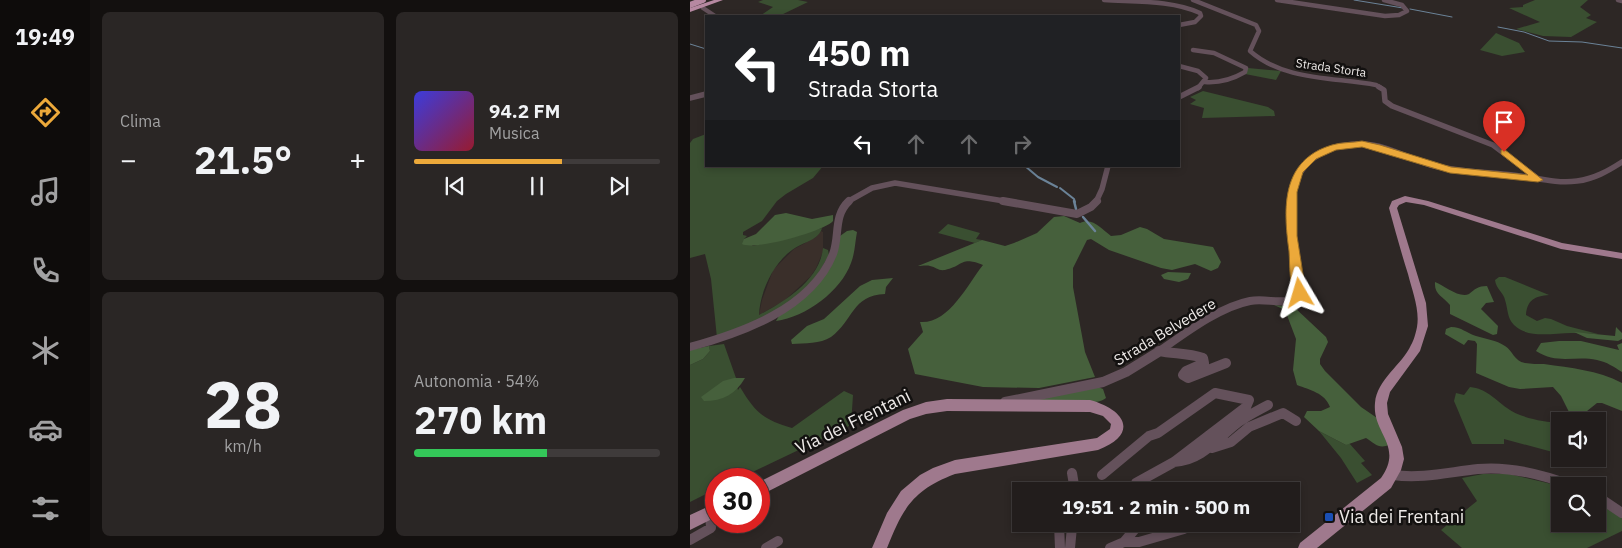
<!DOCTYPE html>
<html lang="it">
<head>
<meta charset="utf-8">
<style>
	body { margin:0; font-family:"IBM Plex Sans",sans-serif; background:#2a2625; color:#f1f3f6; height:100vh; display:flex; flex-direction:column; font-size:19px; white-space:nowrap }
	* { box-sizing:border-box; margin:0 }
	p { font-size:16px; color:#a2a2a3 }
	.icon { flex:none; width:28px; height:28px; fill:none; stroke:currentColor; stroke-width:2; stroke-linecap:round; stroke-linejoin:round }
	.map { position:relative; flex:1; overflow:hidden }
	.details { display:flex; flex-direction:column; gap:12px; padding:12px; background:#13100f; width:600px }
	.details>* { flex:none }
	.hud { position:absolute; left:15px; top:15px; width:475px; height:152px; border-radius:0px; box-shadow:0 2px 8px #0003,0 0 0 1px #3f3b3b; background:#202124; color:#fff; overflow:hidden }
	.tools { position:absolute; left:861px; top:412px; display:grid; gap:10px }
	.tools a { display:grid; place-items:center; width:55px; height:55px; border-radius:0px; background:#221d1c; box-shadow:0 2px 8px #0003,0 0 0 1px #3f3b3b; font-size:25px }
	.speed { position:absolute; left:15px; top:468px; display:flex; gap:10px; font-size:25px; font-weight:700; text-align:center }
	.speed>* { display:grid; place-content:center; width:65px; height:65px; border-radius:50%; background:#221d1c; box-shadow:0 2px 8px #0003,0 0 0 1px #3f3b3b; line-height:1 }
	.speed .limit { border:8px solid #d22; background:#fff; color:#111 }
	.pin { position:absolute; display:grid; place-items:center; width:42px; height:42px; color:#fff; margin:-51px -21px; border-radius:50% 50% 50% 0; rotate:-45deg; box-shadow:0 0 5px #0007 }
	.pin .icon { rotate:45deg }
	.me { position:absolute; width:55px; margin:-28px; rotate:353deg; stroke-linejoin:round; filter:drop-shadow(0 0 4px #0008) }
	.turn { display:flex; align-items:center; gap:18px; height:105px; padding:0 20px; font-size:22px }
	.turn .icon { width:65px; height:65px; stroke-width:2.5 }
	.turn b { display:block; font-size:35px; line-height:42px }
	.lanes { display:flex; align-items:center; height:48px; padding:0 20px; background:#0003; justify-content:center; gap:25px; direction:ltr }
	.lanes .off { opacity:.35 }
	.big { font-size:38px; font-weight:700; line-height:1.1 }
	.details .card { flex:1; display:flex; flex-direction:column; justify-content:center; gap:8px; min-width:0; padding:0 18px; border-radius:8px; background:#2a2625 }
	.details .dial { align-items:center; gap:0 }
	.dial b { font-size:65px; line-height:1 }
	.song { display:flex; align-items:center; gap:15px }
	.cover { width:60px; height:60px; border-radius:8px; background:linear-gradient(135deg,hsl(240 70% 55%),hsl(350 70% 35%)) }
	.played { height:5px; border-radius:2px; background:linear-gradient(90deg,#eca93a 60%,#3f3b3b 60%) }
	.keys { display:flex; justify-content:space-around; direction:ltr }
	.heat { display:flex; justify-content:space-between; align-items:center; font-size:28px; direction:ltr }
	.charge { height:8px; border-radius:4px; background:linear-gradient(90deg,#34c759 54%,#3f3b3b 0) }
	.details .tiles { flex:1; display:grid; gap:12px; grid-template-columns:repeat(2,1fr) }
	.trip { position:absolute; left:322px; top:482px; width:288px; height:50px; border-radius:0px; background:#221d1c; box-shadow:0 2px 8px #0003,0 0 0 1px #3f3b3b; font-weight:700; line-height:50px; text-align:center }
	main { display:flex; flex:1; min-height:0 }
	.tab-bar { display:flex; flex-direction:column; width:90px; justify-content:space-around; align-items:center; background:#0e0c0b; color:#a2a2a3 }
	.tab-bar .icon { width:35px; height:35px }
	.tab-bar .active { color:#eca93a }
	.tab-bar b { font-size:22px; color:#f1f3f6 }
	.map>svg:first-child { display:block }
	.built { fill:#3a2f2a }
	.green { fill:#3a4f31 }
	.forest { fill:#46603c }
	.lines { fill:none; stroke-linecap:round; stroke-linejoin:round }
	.stream-far2 { stroke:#6b8398; stroke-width:1 }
	.stream-far1 { stroke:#6b8398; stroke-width:2 }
	.stream { stroke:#6b8398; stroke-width:2.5 }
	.minor-far3 { stroke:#64515b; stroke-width:4.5 }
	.minor-far2 { stroke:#64515b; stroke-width:5.5 }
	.minor-far1 { stroke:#64515b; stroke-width:8 }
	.minor { stroke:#64515b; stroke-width:10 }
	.major { fill:#9f798d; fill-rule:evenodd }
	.highway { fill:#b688a1; fill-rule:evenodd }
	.highway-bridge { stroke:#b688a1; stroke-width:6 }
	.route { fill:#eca93a; stroke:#996e26 }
	.transit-dot { fill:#1a4fb4; stroke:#131110; stroke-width:2 }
	.labels { text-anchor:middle; stroke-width:5; stroke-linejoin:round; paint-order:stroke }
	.far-street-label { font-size:12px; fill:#eeeae8; stroke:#131110 }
	.street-label { font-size:15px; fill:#eeeae8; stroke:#131110 }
	.near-street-label { font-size:18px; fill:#eeeae8; stroke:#131110 }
	.near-poi-label { font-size:18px; fill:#eeeae8; stroke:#131110; text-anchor:start }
</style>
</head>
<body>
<main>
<nav class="tab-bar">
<b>19:49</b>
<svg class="icon active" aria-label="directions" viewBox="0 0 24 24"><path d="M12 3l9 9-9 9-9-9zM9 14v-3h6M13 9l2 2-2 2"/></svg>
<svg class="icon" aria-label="music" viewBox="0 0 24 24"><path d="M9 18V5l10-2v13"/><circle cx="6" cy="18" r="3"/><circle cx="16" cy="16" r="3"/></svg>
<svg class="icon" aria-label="phone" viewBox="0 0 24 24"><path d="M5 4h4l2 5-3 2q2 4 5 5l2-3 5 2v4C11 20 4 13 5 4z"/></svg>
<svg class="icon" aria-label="climate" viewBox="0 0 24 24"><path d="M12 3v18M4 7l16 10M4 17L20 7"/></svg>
<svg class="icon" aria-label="car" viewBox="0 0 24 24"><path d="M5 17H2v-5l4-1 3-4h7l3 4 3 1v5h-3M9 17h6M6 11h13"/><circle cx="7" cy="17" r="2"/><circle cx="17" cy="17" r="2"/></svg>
<svg class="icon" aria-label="filters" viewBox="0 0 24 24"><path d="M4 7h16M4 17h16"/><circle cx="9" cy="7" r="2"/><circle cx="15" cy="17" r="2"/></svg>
</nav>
<section class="details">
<div class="tiles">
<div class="card"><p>Clima</p>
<div class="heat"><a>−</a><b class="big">21.5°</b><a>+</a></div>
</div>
<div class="card">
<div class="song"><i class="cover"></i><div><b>94.2 FM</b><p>Musica</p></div></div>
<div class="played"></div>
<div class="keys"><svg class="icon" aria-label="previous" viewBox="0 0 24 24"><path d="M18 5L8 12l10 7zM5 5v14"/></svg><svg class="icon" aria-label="pause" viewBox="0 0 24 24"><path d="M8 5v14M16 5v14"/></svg><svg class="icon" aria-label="next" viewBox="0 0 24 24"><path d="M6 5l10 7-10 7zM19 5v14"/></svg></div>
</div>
<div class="card dial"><b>28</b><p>km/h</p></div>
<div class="card"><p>Autonomia · 54%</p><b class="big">270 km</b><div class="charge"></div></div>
</div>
</section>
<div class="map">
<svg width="932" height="548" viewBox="0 0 932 548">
	<rect width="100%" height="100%" fill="#2d2725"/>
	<path class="built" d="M131,231L133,232V252L126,268L121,276L94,301L69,315L72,300L83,270L104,249L126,237Z"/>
	<path class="green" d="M73,0H108L118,2L89,16H70L83,7L68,2Z
		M845,0H898L890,7L901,15L896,18L907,22L881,37L853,36L826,29L850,22L819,8L833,7V5Z
		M806,33L829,43L835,52L812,56L790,50Z
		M558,68L591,71L586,80L555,74Z
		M513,91L578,107L584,111L585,116L512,118L514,108L500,104L506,100L500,97Z
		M16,134V166H133L123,178L96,194L87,201L72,221L53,232V235L57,236L54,239L63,246L132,228C129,240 114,242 105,248C84,261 70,291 69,315C94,302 130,280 133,248L138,250L139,255L125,279L111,293L75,319L27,338L21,279L15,254L0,258V143L3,139Z
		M258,224L290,233L286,239L292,240L285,243L248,233Z
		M809,277H815L859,295C845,296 837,300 836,315L847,321L855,318L861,319L877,326L908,334C900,334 892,333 885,333C866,332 839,340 824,325C817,318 818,309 815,300C814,293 806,289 805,280Z
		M34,344L46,378H44L48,390L50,387C65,412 73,420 102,428L154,391L163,395L161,425L48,479H26V489L0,502V365L13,359L20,351L19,346Z
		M780,387C797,389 803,398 817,408C830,418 854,422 870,423V454L814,439V444H782L767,408L764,401L766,393L774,395Z
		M629,431L656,445L659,443L675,461L671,463L682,475L667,483L651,458Z
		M793,474H819L870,486V524H908V502L932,516V531L897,548H772L751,530L787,501L772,478Z"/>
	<path class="forest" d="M96,213L122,219L143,215V221C135,231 64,251 52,244L54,239L66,234L85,215Z
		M374,216L390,223C403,217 411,229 421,236L431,235L450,227L457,229L474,239L523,247L531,262L528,268L521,271L505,264L482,270L471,268L419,250L401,239L397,240L383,268V287L395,352L405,377L349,388L293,387L225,374L218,349L233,332L230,322C259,324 277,285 293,265C270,256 274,266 255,270C248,271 246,267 240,266C237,265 231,266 228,266L292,240L315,246L324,243L347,233L364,217Z
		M163,230L167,232C165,242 165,253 161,263C151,291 116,317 86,321L89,316L120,290L150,236L157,231Z
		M478,272L501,273L498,279L489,282L474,279L471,275Z
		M203,278L196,287L195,294C162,295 163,321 141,337C130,344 115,343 102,344L101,340L117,326L134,319L170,286L182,280Z
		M745,282C753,285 770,299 779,294C785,289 788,286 797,286L804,302L796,303L791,309L808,326L807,334L803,335L760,314V305C753,296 744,295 745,282Z
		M584,305L604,307L636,337L638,342L630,359V364L635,371L671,407L690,420L700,444C690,450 685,444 676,438L656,445L629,431L614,417L617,411H631L640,407C635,393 620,390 607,385L603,370L606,339L595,310Z
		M761,327C772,327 776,333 786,336C796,339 806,340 815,346C823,351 824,361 835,363C841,364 848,364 854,364C881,368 907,370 932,383V411L912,403H907L892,415L879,412L871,396L863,387L830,389L819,387L786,373L787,344L785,341L778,340L774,345L755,334L756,329Z
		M926,327L932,333V339L928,341L897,338L884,332L925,336Z
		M869,341H891L929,350L927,345L932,343V372C924,367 917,362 907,360C885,355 868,365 846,351L851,343Z
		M19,346L20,351L13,359L0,365V350Z
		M44,378H55C46,394 33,401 14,401L11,397L33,381Z
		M408,387L413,389L416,398C406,408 349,401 333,399Z"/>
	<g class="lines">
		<path class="stream-far2" d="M664,0L713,8
			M720,9L762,17
			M808,27L834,32L859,41L892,42L932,48
			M0,44L16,49"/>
		<path class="stream-far1" d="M335,166L348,177L367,187
			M370,188L384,199L385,202"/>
		<path class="stream" d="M384,201L386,209
			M393,217L405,231"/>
		<path class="minor-far3" d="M414,0C445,2 482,0 510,13L511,16L505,22L489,25
			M503,0L566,25L569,31L560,51C594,81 644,77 686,85L691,88
			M587,0L695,16L709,15L717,11L712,5L694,0
			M928,0L932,1
			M13,8L25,16
			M503,50L524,53L556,68L555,72C543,79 529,83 515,82
			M489,66L508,71L516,78L508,88"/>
		<path class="minor-far2" d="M689,87L694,90L695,101L702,106L803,145L847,178
			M489,97L509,87
			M0,98L16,94
			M157,202L182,188L205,183L320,202
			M406,202L412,189L418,166
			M601,202C604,164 635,143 671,144C695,144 718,158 740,165C767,172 795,172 823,175C844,177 865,184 887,181C904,179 918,171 932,162"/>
		<path class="minor-far1" d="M313,201L387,214L401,207L407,201
			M0,347C51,333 121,309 143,254C150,236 143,216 159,201
			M469,351L475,352
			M468,352C494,334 529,307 560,301C576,298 591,305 606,299L610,286L601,228V201"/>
		<path class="minor" d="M469,351C484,354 498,353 513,358L514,363L496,371L493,375L498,378L536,363
			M315,402L413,382L436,372L470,351
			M522,448L541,442L559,427L593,413L606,421
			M484,462C513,461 529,436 550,421C559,415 569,410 578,405
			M382,473L385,491
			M412,475L459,436L468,433L525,393L559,400L556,407L484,462L446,483L443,491
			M703,475C732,479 759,472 788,469C819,466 854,475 883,486
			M908,497L932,513
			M369,524L370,548
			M0,540L21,528L20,513
			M434,542L445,529L444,524
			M76,548L88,541
			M380,548L382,527L387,524
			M420,548L434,542H449L494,529V524"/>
		<path class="major" d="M715,196L738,201L872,243L932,253V259L871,249L734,205L716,202L709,205L707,208L736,303L738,326L730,351L700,392L697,403L698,414L712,447L714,459L711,470L701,488L627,548H608L610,543L691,478C714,445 682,434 685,403C687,379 712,365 721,345C724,340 726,332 727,327C730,310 722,290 718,274C711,252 705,230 699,208L702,201Z
			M257,399L400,400C436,410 449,434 408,450L265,474C223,490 213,508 197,548H182L197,513L211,491L230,475L243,468L265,460L407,438L420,429L421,424L413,416L400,412L257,411L236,414L220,419L69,496V482L213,410L236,402Z
			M26,503V517L0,530V515Z"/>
		<path class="highway" d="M24,0H33L0,12V8Z"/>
		<path class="highway-bridge" d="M0,5L13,0"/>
	</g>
	<path class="route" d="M672,141L690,145L761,167L838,175L811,154V150L814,149L853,180L848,182L760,173L672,147L646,150L626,159L613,172L607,192V236L616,293L610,298L605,297C599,284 600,265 599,251C593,208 591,160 642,145C651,142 663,143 672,141Z"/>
	<rect class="transit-dot" x="634" y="512" width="10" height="10" rx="2.5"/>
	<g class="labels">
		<g class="far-street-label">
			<text transform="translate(641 68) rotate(8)" y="4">Strada Storta</text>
		</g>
		<g class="street-label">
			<text transform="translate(475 332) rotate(-31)" y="5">Strada Belvedere</text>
		</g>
		<g class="near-street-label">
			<text transform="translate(163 422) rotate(-26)" y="6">Via dei Frentani</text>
		</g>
		<g class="near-poi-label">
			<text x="649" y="523">Via dei Frentani</text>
		</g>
	</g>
</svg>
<div class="tools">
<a><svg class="icon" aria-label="sound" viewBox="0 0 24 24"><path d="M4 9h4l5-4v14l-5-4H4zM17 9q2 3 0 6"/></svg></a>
<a><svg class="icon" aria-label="search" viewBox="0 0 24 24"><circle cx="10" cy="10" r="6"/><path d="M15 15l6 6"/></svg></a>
</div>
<div class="speed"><div class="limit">30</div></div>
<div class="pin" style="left:814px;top:152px;background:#d93025"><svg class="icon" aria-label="arrive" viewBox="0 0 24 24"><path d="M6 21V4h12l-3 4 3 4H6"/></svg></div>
<svg class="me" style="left:610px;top:293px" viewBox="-20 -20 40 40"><path d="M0-17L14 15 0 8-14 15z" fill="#eca93a" stroke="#fff" stroke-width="4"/></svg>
<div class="trip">19:51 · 2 min · 500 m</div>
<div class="hud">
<div class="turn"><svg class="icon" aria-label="left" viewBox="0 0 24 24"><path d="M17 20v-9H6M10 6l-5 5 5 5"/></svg><div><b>450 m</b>Strada Storta</div></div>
<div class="lanes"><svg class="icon" aria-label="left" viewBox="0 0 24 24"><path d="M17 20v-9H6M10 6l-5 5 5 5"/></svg><svg class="icon off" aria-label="ahead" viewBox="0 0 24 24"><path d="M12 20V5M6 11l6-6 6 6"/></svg><svg class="icon off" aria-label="ahead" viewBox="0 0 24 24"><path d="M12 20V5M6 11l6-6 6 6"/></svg><svg class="icon off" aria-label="right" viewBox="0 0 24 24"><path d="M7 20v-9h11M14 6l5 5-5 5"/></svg></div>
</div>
</div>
</main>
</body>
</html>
